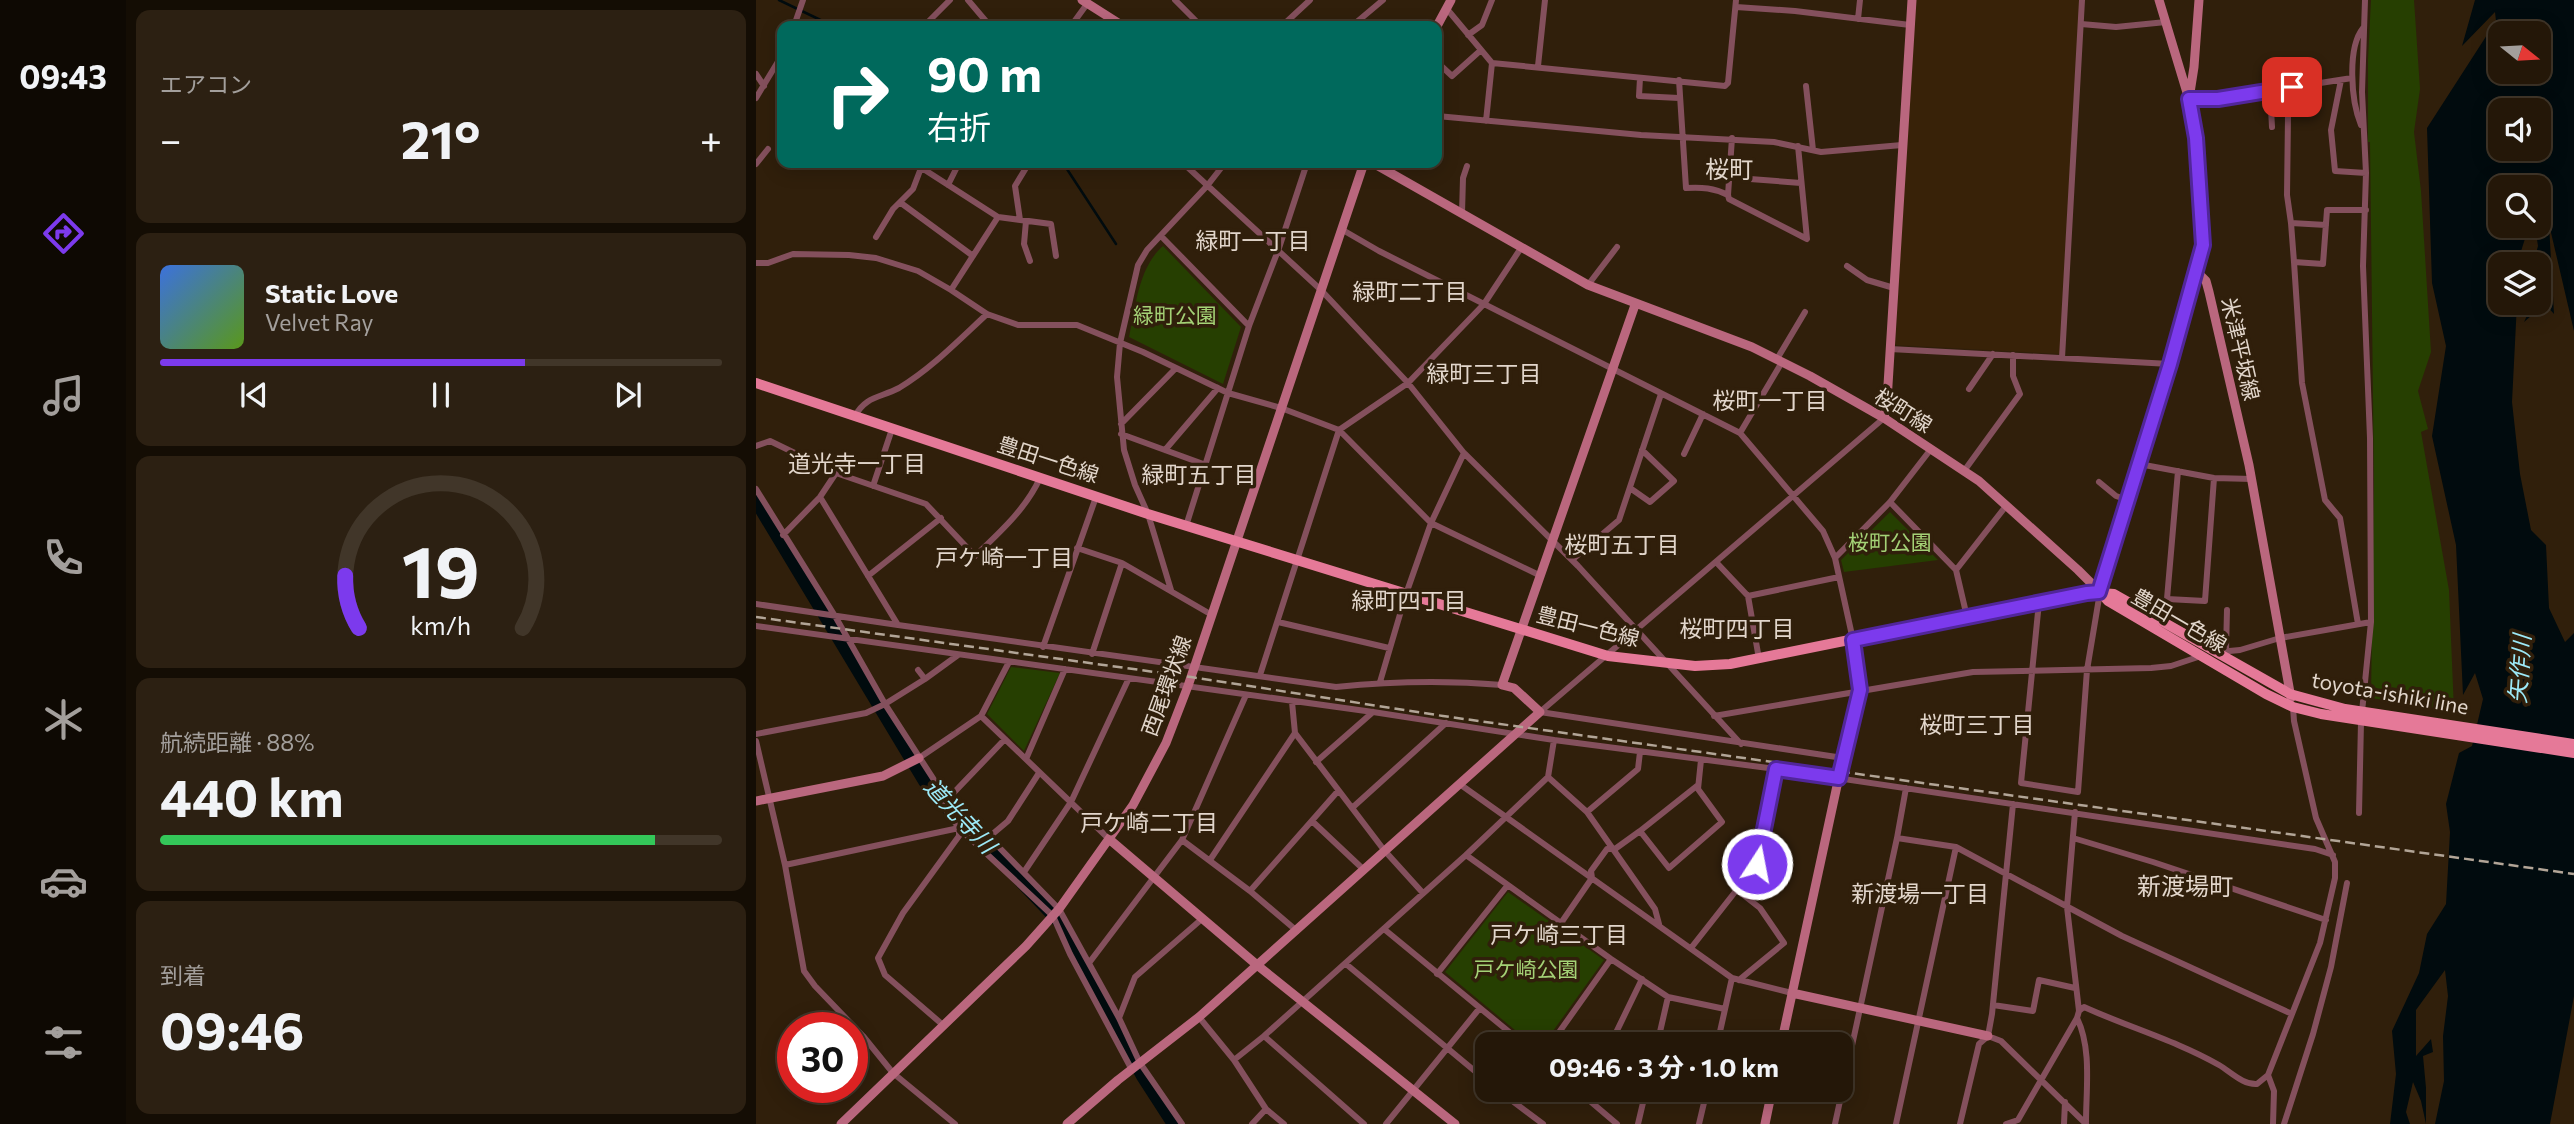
<!DOCTYPE html>
<html lang="ja">
<head>
<meta charset="utf-8">
<style>
	body { margin:0; font-family:Commissioner,"Noto Sans JP",sans-serif; background:#2c2012; color:#f1f3f6; height:100vh; display:flex; flex-direction:column; font-size:26px; white-space:nowrap }
	* { box-sizing:border-box; margin:0 }
	p { font-size:23px; color:#a39f9c }
	.icon { flex:none; width:38px; height:38px; fill:none; stroke:currentColor; stroke-width:2; stroke-linecap:round; stroke-linejoin:round }
	.map { position:relative; flex:1; overflow:hidden }
	.side { display:flex; flex-direction:column; gap:10px; padding:10px; background:#140d04; width:630px }
	.side>* { flex:none }
	.top-card { position:absolute; left:21px; top:21px; width:665px; height:147px; border-radius:14px; box-shadow:0 4px 18px #0003,0 0 0 2px #413629; background:#00695c; color:#fff; overflow:hidden }
	.needle { width:46px; rotate:108deg }
	.tools { position:absolute; left:1732px; top:21px; display:grid; gap:14px }
	.tools a { display:grid; place-items:center; width:63px; height:63px; border-radius:14px; background:#241708; box-shadow:0 4px 18px #0003,0 0 0 2px #413629; font-size:35px }
	.speed { position:absolute; left:21px; top:1012px; display:flex; gap:14px; font-size:35px; font-weight:700; text-align:center }
	.speed>* { display:grid; place-content:center; width:91px; height:91px; border-radius:50%; background:#241708; box-shadow:0 4px 18px #0003,0 0 0 2px #413629; line-height:1 }
	.speed .limit { border:10px solid #d22; background:#fff; color:#111 }
	.pin { position:absolute; display:grid; place-items:center; width:60px; height:60px; color:#fff; margin:-30px; border-radius:14px; box-shadow:0 4px 10px #0006 }
	.me { position:absolute; width:77px; margin:-38px; rotate:11deg; stroke-linejoin:round; filter:drop-shadow(0 0 5px #0008) }
	.turn { display:flex; align-items:center; gap:24px; height:147px; padding:0 35px; font-size:32px }
	.turn .icon { width:91px; height:91px; stroke-width:2.5 }
	.turn b { display:block; font-size:49px; line-height:60px }
	.big { font-size:52px; font-weight:700; line-height:1.1 }
	.side .widget { flex:1; display:flex; flex-direction:column; justify-content:center; gap:10px; min-width:0; padding:0 24px; border-radius:14px; background:#2c2012 }
	.side .dial { align-items:center; gap:0 }
	.dial svg { height:182px; overflow:visible; fill:none; stroke:#413629; stroke-width:7; stroke-linecap:round; text-anchor:middle }
	.dial text { fill:#f1f3f6; stroke:none }
	.song { display:flex; align-items:center; gap:21px }
	.cover { width:84px; height:84px; border-radius:10px; background:linear-gradient(135deg,hsl(220 70% 55%),hsl(90 70% 35%)) }
	.played { height:7px; border-radius:4px; background:linear-gradient(90deg,#7c3aed 65%,#413629 65%) }
	.keys { display:flex; justify-content:space-around; direction:ltr }
	.heat { display:flex; justify-content:space-between; align-items:center; font-size:38px; direction:ltr }
	.charge { height:10px; border-radius:5px; background:linear-gradient(90deg,#34c759 88%,#413629 0) }
	.trip { position:absolute; left:719px; top:1032px; width:378px; height:70px; border-radius:14px; background:#241708; box-shadow:0 4px 18px #0003,0 0 0 2px #413629; font-weight:700; line-height:70px; text-align:center }
	main { display:flex; flex:1; min-height:0 }
	.tabs { display:flex; flex-direction:column; width:126px; justify-content:space-around; align-items:center; background:#0e0903; color:#a39f9c }
	.tabs .icon { width:49px; height:49px }
	.tabs .selected { color:#7c3aed }
	.tabs b { font-size:32px; color:#f1f3f6 }
	.map>svg:first-child { display:block }
	.built { fill:#382208 }
	.green { fill:#263f01 }
	.water { fill:#010b0e; fill-rule:evenodd }
	.lines { fill:none; stroke-linecap:round; stroke-linejoin:round }
	.stream { stroke:#010b0e; stroke-width:2.5 }
	.river { stroke:#010b0e; stroke-width:14 }
	.street { stroke:#84505d; stroke-width:6 }
	.secondary { stroke:#ba677e; stroke-width:9 }
	.primary { stroke:#e57998; stroke-width:10 }
	.rail { stroke:#b2a597; stroke-width:2.5; stroke-dasharray:10 5; stroke-linecap:butt }
	.route-casing { stroke:#51269a; stroke-width:18 }
	.route { stroke:#7c3aed; stroke-width:12 }
	.labels { text-anchor:middle; stroke-width:7; stroke-linejoin:round; paint-order:stroke }
	.park-label { font-size:21px; fill:#a4d276; stroke:#301f0b }
	.street-label { font-size:21px; fill:#e2d6cb; stroke:#301f0b }
	.neighbourhood-label { font-size:23px; fill:#e2d6cb; stroke:#301f0b }
	.water-label { font-size:23px; font-style:italic; fill:#9deaf8; stroke:#301f0b }
	.quarter-label { font-size:24px; fill:#e2d6cb; stroke:#301f0b }
</style>
</head>
<body>
<main>
<nav class="tabs">
<b>09:43</b>
<svg class="icon selected" aria-label="directions" viewBox="0 0 24 24"><path d="M12 3l9 9-9 9-9-9zM9 14v-3h6M13 9l2 2-2 2"/></svg>
<svg class="icon" aria-label="music" viewBox="0 0 24 24"><path d="M9 18V5l10-2v13"/><circle cx="6" cy="18" r="3"/><circle cx="16" cy="16" r="3"/></svg>
<svg class="icon" aria-label="phone" viewBox="0 0 24 24"><path d="M5 4h4l2 5-3 2q2 4 5 5l2-3 5 2v4C11 20 4 13 5 4z"/></svg>
<svg class="icon" aria-label="climate" viewBox="0 0 24 24"><path d="M12 3v18M4 7l16 10M4 17L20 7"/></svg>
<svg class="icon" aria-label="car" viewBox="0 0 24 24"><path d="M5 17H2v-5l4-1 3-4h7l3 4 3 1v5h-3M9 17h6M6 11h13"/><circle cx="7" cy="17" r="2"/><circle cx="17" cy="17" r="2"/></svg>
<svg class="icon" aria-label="filters" viewBox="0 0 24 24"><path d="M4 7h16M4 17h16"/><circle cx="9" cy="7" r="2"/><circle cx="15" cy="17" r="2"/></svg>
</nav>
<section class="side">
<div class="widget"><p>エアコン</p>
<div class="heat"><a>−</a><b class="big">21°</b><a>+</a></div>
</div>
<div class="widget">
<div class="song"><i class="cover"></i><div><b>Static Love</b><p>Velvet Ray</p></div></div>
<div class="played"></div>
<div class="keys"><svg class="icon" aria-label="previous" viewBox="0 0 24 24"><path d="M18 5L8 12l10 7zM5 5v14"/></svg><svg class="icon" aria-label="pause" viewBox="0 0 24 24"><path d="M8 5v14M16 5v14"/></svg><svg class="icon" aria-label="next" viewBox="0 0 24 24"><path d="M6 5l10 7-10 7zM19 5v14"/></svg></div>
</div>
<div class="widget dial"><svg viewBox="0 0 100 80">
<path d="M14 69A42 42 0 1 1 86 69"/>
<path d="M14 69A42 42 0 0 1 8 46" stroke="#7c3aed"/>
<text x="50" y="56" font-size="32" font-weight="700">19</text>
<text x="50" y="72" font-size="11">km/h</text>
</svg></div>
<div class="widget"><p>航続距離 · 88%</p><b class="big">440 km</b><div class="charge"></div></div>
<div class="widget"><p>到着</p><b class="big">09:46</b></div>
</section>
<div class="map">
<svg width="1818" height="1124" viewBox="0 0 1818 1124">
	<rect width="100%" height="100%" fill="#301f0b"/>
	<path class="built" d="M1159,0H1324L1304,354L1139,345Z"/>
	<path class="green" d="M1615,0H1658L1664,89L1658,132L1665,191L1675,352L1662,391L1672,429L1665,432L1693,590L1698,711L1615,698L1618,484L1614,142H1612V59Z
		M407,246L485,327L467,384L373,337C380,306 382,268 407,246Z
		M1134,512L1182,560L1088,572L1085,560Z
		M255,667L304,673L268,751L231,714Z
		M752,892L848,960L787,1045H777L689,972Z"/>
	<path class="water" d="M1719,0H1818V331L1793,224L1798,314L1789,304L1768,322L1777,303H1783V264H1777L1782,246L1779,226H1783V187H1745V226H1773L1761,264H1745V303H1761L1756,402L1764,474L1775,530L1790,545L1793,608L1809,642L1818,633V996L1794,1124H1679L1688,1081L1687,1036L1692,996L1689,970L1660,1010V1056L1675,1039L1677,1052L1667,1056L1670,1088V1124L1665,1101L1657,1082L1650,1112L1654,1124H1634L1640,1074L1636,1031L1663,973L1671,934L1690,904L1694,832L1690,804L1703,753L1716,746L1727,699L1719,673L1707,695L1700,545L1676,436L1690,346L1676,283L1671,128L1740,21L1739,12L1706,46ZM1745,33H1783V72H1745ZM1745,110H1783V149H1745Z"/>
	<g class="lines">
		<path class="stream" d="M23,0L77,26
			M307,163L360,244"/>
		<path class="river" d="M0,500L169,781L206,824L233,847L307,925L387,1076L418,1124"/>
		<path class="street" d="M212,0L234,26
			M419,0L445,26
			M980,7L1039,11L1154,25
			M691,9L736,63L969,86L972,83L980,0
			M1102,19L1104,0
			M1325,24L1360,27L1410,22
			M38,26L47,0
			M168,26L194,0
			M315,26L331,4
			M526,26L554,0
			M596,26L627,0
			M712,35L726,25L736,0
			M681,62L696,76L725,50
			M782,66L789,0
			M0,74L8,86
			M884,78L883,96L923,98
			M923,80L930,188C946,187 958,188 972,195L973,199L1051,239L1042,146
			M1585,80L1575,130L1579,171L1610,173
			M1050,86L1057,150
			M1514,90L1516,127
			M0,98L26,55
			M1433,99H1462L1596,78
			M681,116L885,135L1018,142L1065,152L1146,145
			M1532,116L1531,195L1535,223
			M730,121L736,63
			M1605,125C1595,101 1591,48 1607,28
			M158,163L242,217L195,290
			M427,163L565,290L652,383L708,453L822,566L985,744
			M0,164L12,149
			M994,179L1045,183
			M192,185L203,163
			M972,195L976,138
			M145,203L217,256
			M706,213L707,178L711,166
			M242,217L295,224L300,256
			M264,220L259,186L273,163
			M270,221L268,244L274,261
			M585,229L623,251L984,433L1067,531L1079,558L1097,640
			M405,236L493,326
			M120,237L137,209L157,189L165,168
			M1538,262L1535,223L1570,225
			M0,263H12L37,254L93,255L120,258L162,271L195,290L231,314L262,325H321L387,352L472,393L525,408L583,430L675,523L783,575
			M1091,266L1111,280L1138,288
			M832,285L861,247
			M1134,349L1414,364
			M1306,358L1326,0
			M1021,359L1049,312
			M1213,389L1237,354
			M99,416C110,396 124,398 143,388C175,369 204,339 231,314
			M365,424L420,368
			M984,433L1026,362
			M365,434L450,465
			M0,446L14,441L80,473L170,504L219,556C243,533 270,509 284,478
			M409,450L462,388
			M928,454L947,414
			M1383,464L1458,478L1496,479
			M1208,471L1264,394L1257,376V355
			M1422,471L1411,599L1449,601L1458,478
			M1343,482L1360,496L1372,500
			M117,486L136,429
			M874,488L894,502L918,481L886,450
			M0,489L79,616L129,704L191,800L233,837L303,909L363,1018L384,1063L426,1124
			M64,497L142,625L580,687C638,681 689,680 746,685
			M1134,502L1200,570L1211,617
			M430,526L493,326L523,248L551,163
			M27,535L64,497L80,473
			M321,548L366,563L456,615
			M1079,558L1134,502L1175,449
			M816,560L863,520L905,394
			M960,562L992,596L1003,659
			M1200,570L1250,506
			M112,576L185,518
			M415,590L392,514L379,485L368,450L361,377L364,343L382,265L391,250L451,186L469,163
			M992,596L1083,577
			M1283,602L1265,783L1322,792L1331,670L1344,592
			M0,604L142,625
			M522,622L633,648
			M1602,624L1584,518L1569,500L1546,383L1538,262L1567,264L1571,210H1610
			M0,626L617,712L798,740L1020,769L1559,849L1577,855
			M287,647L340,497
			M1470,651L1471,610
			M1463,652L1484,650L1524,638L1615,622
			M336,654L366,563
			M504,675L583,430L652,383L728,304L765,248
			M169,679L202,655
			M624,682L650,594L675,523L708,453
			M536,702L539,733L628,850L666,892
			M784,712L1128,418
			M784,712L1087,758
			M225,716L353,839
			M958,716L1217,672L1395,668L1415,666L1445,656
			M0,734L110,713L129,704L169,679L162,670
			M0,741L29,865L48,971L59,986L107,1036L137,1073L199,1124
			M163,758L225,716L253,662
			M270,759L309,669
			M560,762L617,712
			M792,777L831,812L899,909L903,924
			M705,785L976,978L1036,993
			M942,785L884,831L913,868L966,822L942,789L945,760
			M596,808L690,723
			M831,812L882,769L884,752
			M1603,813L1605,722L1615,622L1614,438L1607,266L1610,173L1606,92L1609,0
			M556,821L607,869
			M233,837L252,821L283,773
			M1141,838L1200,847L1366,936L1536,1014
			M1317,838L1397,862L1570,920
			M426,840L494,891L541,931
			M710,855L855,959L912,997L969,1009
			M454,860L539,733
			M29,865L203,828L297,916L314,954L376,1070
			M268,872L315,802L373,678
			M981,890L1004,908L1028,943L983,980
			M494,891L582,791
			M805,923L836,878L835,871L851,849H859L884,831
			M628,929L769,1045
			M935,948L1001,864L1020,769
			M333,963L426,840L490,695
			M590,964L732,1082
			M681,974L751,886
			M1237,1005L1277,1011L1283,980L1319,988
			M1323,1011L1328,1007C1372,1027 1421,1041 1463,1065C1475,1072 1487,1085 1501,1084L1512,1075L1564,943L1579,878V862L1560,818L1538,721L1537,707
			M443,1017L478,1060L510,1109L528,1124
			M363,1018L379,977L447,918
			M1321,1018C1336,1049 1330,1089 1330,1122
			M187,1025L129,975L122,958L147,913L203,836V828L186,805L249,739
			M508,1036L608,1124
			M1232,1036L1245,1041L1330,1124
			M794,1045L855,959
			M854,1045L886,979
			M901,1045L912,997
			M961,1045L976,978
			M478,1060L508,1036L710,855L792,777L798,740
			M1512,1075L1518,1091L1517,1124
			M742,1090L787,1124
			M821,1090L861,1124
			M496,1124L510,1109
			M630,1124L723,1009
			M882,1124L890,1090
			M943,1124L951,1090
			M1079,1124L1141,838L1150,788
			M1140,1124L1200,847
			M1204,1124L1223,1044L1232,1036L1236,1014L1257,804
			M1250,1124L1262,1120L1321,1018L1323,1011L1311,907L1319,812
			M1308,1124L1309,1102
			M1528,1124L1557,1034L1575,967L1591,883"/>
		<path class="secondary" d="M326,0L367,26
			M1403,0L1432,96
			M1443,0L1438,67L1433,99L1440,138L1447,245L1441,272L1450,281L1453,292L1493,465L1535,698
			M681,26L695,0
			M617,163L832,285L996,347L1054,376L1128,418L1223,481L1322,570L1344,592L1441,272
			M1128,418L1131,401L1156,0
			M0,801L127,776L163,758
			M353,839L501,965L699,1124
			M1036,993L1232,1036
			M1025,1045L1087,758L1104,690L1097,640
			M85,1124L270,946L303,909L377,805L410,743L432,686L608,163
			M311,1124L362,1080L443,1017L784,712L758,688L746,685L879,305
			M1009,1124L1016,1090"/>
		<path class="primary" d="M0,383L392,514L852,656L939,666L974,664L1331,592L1358,594L1534,694L1589,709L1818,744
			M1344,592L1352,601L1510,694L1537,707L1565,714L1818,753"/>
		<path class="rail" d="M0,617L435,677L687,716L1818,874"/>
	</g>
	<g class="lines">
		<defs>
			<path id="route" d="M1001,864L1020,769L1083,778L1104,690L1097,640L1331,593L1343,592L1414,364L1447,245L1440,138L1433,99H1462L1536,87"/>
		</defs>
		<use href="#route" class="route-casing"/>
		<use href="#route" class="route"/>
	</g>
	<g class="labels">
		<g class="park-label">
			<text x="419" y="323">緑町公園</text>
			<text x="1134" y="550">桜町公園</text>
			<text x="770" y="977">戸ケ崎公園</text>
		</g>
		<g class="street-label">
			<text transform="translate(1484 349) rotate(77)" y="7">米津平坂線</text>
			<text transform="translate(1147 411) rotate(32)" y="7">桜町線</text>
			<text transform="translate(292 460) rotate(18)" y="7">豊田一色線</text>
			<text transform="translate(1423 621) rotate(30)" y="7">豊田一色線</text>
			<text transform="translate(832 627) rotate(14)" y="7">豊田一色線</text>
			<text transform="translate(411 686) rotate(-70)" y="7">西尾環状線</text>
			<text transform="translate(1634 694) rotate(10)" y="7">toyota-ishiki line</text>
		</g>
		<g class="neighbourhood-label">
			<text x="497" y="249">緑町一丁目</text>
			<text x="654" y="300">緑町二丁目</text>
			<text x="728" y="382">緑町三丁目</text>
			<text x="1014" y="409">桜町一丁目</text>
			<text x="101" y="472">道光寺一丁目</text>
			<text x="443" y="483">緑町五丁目</text>
			<text x="866" y="553">桜町五丁目</text>
			<text x="248" y="566">戸ケ崎一丁目</text>
			<text x="653" y="609">緑町四丁目</text>
			<text x="981" y="637">桜町四丁目</text>
			<text x="1221" y="733">桜町三丁目</text>
			<text x="393" y="831">戸ケ崎二丁目</text>
			<text x="1164" y="902">新渡場一丁目</text>
			<text x="803" y="943">戸ケ崎三丁目</text>
		</g>
		<g class="water-label">
			<text transform="translate(1764 669) rotate(-86)" y="8">矢作川</text>
			<text transform="translate(204 816) rotate(47)" y="8">道光寺川</text>
		</g>
		<g class="quarter-label">
			<text x="973" y="178">桜町</text>
			<text x="1429" y="895">新渡場町</text>
		</g>
	</g>
</svg>
<div class="tools">
<a><svg class="needle" viewBox="-14 -14 28 28"><path d="M0-13l5 13h-10z" fill="#e53935"/><path d="M0 13l5-13h-10z" fill="#a39f9c"/></svg></a>
<a><svg class="icon" aria-label="sound" viewBox="0 0 24 24"><path d="M4 9h4l5-4v14l-5-4H4zM17 9q2 3 0 6"/></svg></a>
<a><svg class="icon" aria-label="search" viewBox="0 0 24 24"><circle cx="10" cy="10" r="6"/><path d="M15 15l6 6"/></svg></a>
<a><svg class="icon" aria-label="layers" viewBox="0 0 24 24"><path d="M12 4l9 5-9 5-9-5zM3 14l9 5 9-5"/></svg></a>
</div>
<div class="speed"><div class="limit">30</div></div>
<div class="pin" style="left:1536px;top:87px;background:#d93025"><svg class="icon" aria-label="arrive" viewBox="0 0 24 24"><path d="M6 21V4h12l-3 4 3 4H6"/></svg></div>
<svg class="me" style="left:1001px;top:864px" viewBox="-20 -20 40 40"><circle r="17" fill="#7c3aed" stroke="#fff" stroke-width="3"/><path d="M0-11L8 9 0 5-8 9z" fill="#fff"/></svg>
<div class="trip">09:46 · 3 分 · 1.0 km</div>
<div class="top-card">
<div class="turn"><svg class="icon" aria-label="right" viewBox="0 0 24 24"><path d="M7 20v-9h11M14 6l5 5-5 5"/></svg><div><b>90 m</b>右折</div></div>
</div>
</div>
</main>
</body>
</html>
